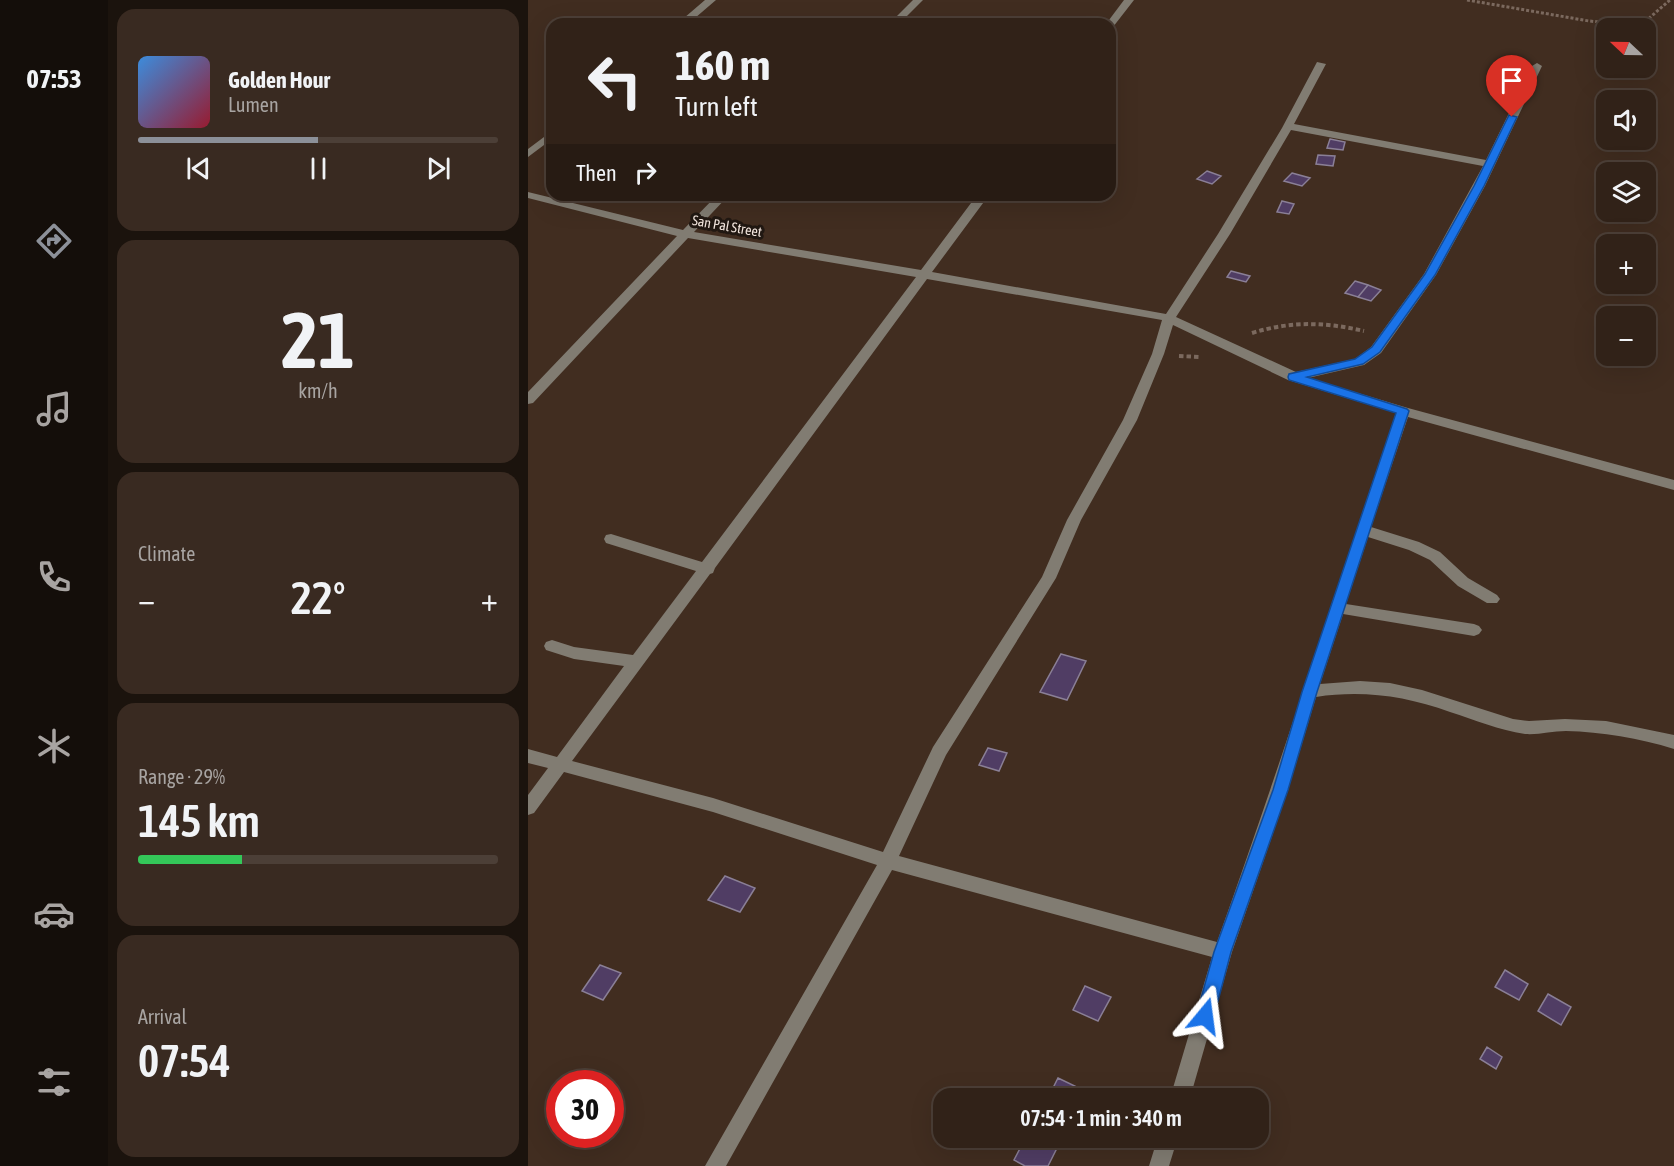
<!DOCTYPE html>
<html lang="en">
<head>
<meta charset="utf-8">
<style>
	body { margin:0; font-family:"Asap Condensed",sans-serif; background:#392a21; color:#f1f3f6; height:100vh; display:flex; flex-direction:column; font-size:22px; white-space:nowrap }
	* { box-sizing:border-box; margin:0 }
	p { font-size:20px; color:#a8a4a2 }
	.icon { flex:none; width:33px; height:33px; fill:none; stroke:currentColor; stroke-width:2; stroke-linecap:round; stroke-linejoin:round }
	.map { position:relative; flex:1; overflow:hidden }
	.drawer { display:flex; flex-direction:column; gap:9px; padding:9px; background:#1b130d; width:420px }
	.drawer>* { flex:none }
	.top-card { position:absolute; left:18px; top:18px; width:570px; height:183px; border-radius:18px; box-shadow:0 6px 24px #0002,0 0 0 2px #4c3f37; background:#312218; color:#f1f3f6; overflow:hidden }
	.needle { width:39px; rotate:292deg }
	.controls { position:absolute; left:1068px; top:18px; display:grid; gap:12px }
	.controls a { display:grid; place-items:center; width:60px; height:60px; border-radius:12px; background:#312218; box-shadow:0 6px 24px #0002,0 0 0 2px #4c3f37; font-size:30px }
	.speed { position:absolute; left:18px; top:1070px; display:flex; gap:12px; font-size:30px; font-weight:700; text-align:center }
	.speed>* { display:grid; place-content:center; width:78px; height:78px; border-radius:50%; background:#312218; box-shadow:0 6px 24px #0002,0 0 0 2px #4c3f37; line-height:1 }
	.speed .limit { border:9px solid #d22; background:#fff; color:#111 }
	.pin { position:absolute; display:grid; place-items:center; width:51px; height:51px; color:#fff; margin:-62px -26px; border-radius:50% 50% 50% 0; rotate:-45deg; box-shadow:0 0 6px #0007 }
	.pin .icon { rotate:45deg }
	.me { position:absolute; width:66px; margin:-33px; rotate:16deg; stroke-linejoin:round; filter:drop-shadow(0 0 4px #0008) }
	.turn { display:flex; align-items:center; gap:21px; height:126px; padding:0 30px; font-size:27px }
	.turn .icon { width:78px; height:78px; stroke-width:2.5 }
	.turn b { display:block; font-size:42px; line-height:51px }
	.then { display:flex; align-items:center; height:57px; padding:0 30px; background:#0003; gap:12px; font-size:22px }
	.big { font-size:45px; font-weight:600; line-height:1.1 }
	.drawer .tile { flex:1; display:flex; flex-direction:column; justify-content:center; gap:9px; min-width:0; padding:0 21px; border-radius:18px; background:#392a21 }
	.drawer .dial { align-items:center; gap:0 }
	.dial b { font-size:78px; line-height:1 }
	.song { display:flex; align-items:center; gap:18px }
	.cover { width:72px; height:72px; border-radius:9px; background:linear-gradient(135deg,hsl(210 70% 55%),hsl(350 70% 35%)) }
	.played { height:6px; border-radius:3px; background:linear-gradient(90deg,#8c9099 50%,#4c3f37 50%) }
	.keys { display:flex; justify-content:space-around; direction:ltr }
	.heat { display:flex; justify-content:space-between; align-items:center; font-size:33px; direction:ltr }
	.charge { height:9px; border-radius:4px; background:linear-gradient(90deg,#34c759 29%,#4c3f37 0) }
	.trip { position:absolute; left:405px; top:1088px; width:336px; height:60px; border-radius:18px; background:#312218; box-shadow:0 6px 24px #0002,0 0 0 2px #4c3f37; font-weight:600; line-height:60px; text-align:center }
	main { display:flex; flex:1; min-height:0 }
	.tabs { display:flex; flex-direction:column; width:108px; justify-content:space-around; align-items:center; background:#140e0a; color:#a8a4a2 }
	.tabs .icon { width:42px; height:42px }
	.tabs .selected { color:#8c9099 }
	.tabs b { font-size:27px; color:#f1f3f6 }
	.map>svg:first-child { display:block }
	.building { fill:#503d64; stroke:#8a7f96; stroke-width:1.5 }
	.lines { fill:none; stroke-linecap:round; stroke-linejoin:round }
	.path-far1 { stroke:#7b695e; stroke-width:3; stroke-dasharray:3 2; stroke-linecap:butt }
	.path { stroke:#7b695e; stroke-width:4; stroke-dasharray:4.5 3; stroke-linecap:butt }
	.minor { fill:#817c72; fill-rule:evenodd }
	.route { fill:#1a73e8; stroke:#114b97; stroke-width:1.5 }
	.labels { text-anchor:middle; stroke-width:6; stroke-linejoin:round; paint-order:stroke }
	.far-street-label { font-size:14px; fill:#f1e4dc; stroke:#211812 }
</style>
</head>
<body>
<main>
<nav class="tabs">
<b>07:53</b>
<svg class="icon selected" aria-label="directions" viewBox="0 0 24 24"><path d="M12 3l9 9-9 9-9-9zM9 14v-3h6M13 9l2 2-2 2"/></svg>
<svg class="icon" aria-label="music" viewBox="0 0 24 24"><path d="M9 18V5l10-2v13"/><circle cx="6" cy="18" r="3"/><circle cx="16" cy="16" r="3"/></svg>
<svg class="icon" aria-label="phone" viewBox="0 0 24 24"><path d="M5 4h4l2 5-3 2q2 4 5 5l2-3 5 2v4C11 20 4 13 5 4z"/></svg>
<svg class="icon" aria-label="climate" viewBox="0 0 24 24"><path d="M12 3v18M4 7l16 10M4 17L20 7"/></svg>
<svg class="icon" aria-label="car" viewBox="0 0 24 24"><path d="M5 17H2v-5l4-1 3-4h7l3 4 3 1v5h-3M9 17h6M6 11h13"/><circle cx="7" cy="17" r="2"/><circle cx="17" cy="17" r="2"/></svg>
<svg class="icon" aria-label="filters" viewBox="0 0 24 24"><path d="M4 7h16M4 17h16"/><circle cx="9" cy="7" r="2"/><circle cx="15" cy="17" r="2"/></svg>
</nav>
<section class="drawer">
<div class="tile">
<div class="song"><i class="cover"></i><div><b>Golden Hour</b><p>Lumen</p></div></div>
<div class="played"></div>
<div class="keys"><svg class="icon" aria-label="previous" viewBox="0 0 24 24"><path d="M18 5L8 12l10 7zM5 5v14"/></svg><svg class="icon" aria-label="pause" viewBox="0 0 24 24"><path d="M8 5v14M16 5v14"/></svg><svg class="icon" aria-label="next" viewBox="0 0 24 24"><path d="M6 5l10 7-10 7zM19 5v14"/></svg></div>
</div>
<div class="tile dial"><b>21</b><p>km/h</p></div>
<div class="tile"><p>Climate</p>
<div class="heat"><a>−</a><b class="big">22°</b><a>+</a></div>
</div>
<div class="tile"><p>Range · 29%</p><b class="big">145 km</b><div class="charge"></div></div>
<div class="tile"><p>Arrival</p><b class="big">07:54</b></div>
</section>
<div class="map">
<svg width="1146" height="1166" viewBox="0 0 1146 1166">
	<rect width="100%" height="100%" fill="#412d20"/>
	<path class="building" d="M802,139L817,142L815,150L799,148Z
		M790,155L807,156L805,166L788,164Z
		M679,171L693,176L684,184L669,179Z
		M764,173L782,178L774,186L756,181Z
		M754,201L766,204L761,214L749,212Z
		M703,271L722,276L718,282L699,277Z
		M827,281L840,285L830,297L817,293Z
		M840,285L853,290L843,301L830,297Z
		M533,654L558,661L539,700L512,692Z
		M460,748L479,753L471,771L451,765Z
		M197,876L227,888L212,912L180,900Z
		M72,965L93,973L75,1000L54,991Z
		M977,970L1000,984L991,1000L967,987Z
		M557,986L583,997L570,1021L545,1010Z
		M1020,994L1043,1007L1033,1025L1010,1011Z
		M959,1047L974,1057L968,1069L952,1059Z
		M530,1078L551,1088L546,1098H520Z
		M498,1137H522L532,1142L520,1166H497L486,1160Z"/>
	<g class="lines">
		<path class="path-far1" d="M939,0L1061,21L1103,25L1119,20L1142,0"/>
		<path class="path" d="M724,333C763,321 797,322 836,331
			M651,356L671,357"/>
		<path class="minor" d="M177,0H188L160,24H149Z
			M385,0H395L371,24H361Z
			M596,0H606L585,27L582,28V24H578Z
			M789,62L798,64L766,124L958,160L1004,66L1009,63L1014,66L957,186L908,275L853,353L836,365L780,378L880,408L1146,480V490L880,417L843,527L891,542L912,552L940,578L969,595L972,599L969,603H959L930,586L902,560L881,550L840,537L818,604L946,624L951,626L954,630L951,634L946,636L815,614L792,684L832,681L862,683L894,690L985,719L1001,721L1037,719L1078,721L1146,735V749C1111,738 1074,732 1038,731C1024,731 1011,735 997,734C971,730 947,720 922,712C877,696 835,690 788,697L760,790L704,952L662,1098H642L684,957L364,870L198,1166H177L349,865L185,812L36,772L6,813L0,815V795L20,768L0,763V749L29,757L96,666L46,659L18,650L16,646L18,642L24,640L46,647L105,655L168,571L78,543L76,539L78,535L83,534L174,562L388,277L160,238L5,403L0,404V392L149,236L0,198V192L155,230L189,195H201L166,232L393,270L449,195H461L404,272L638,314L690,234L754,128ZM763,130L955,166L896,274L843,347L827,359L768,372L648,317L702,234ZM399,279L634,320L624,354L595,420L539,520L514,577L405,747L355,852L185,798L44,761L182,574L185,573L187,568ZM645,325L760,380L868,413C808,589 752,767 689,942L371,856L418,755L528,578L553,520L609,420L636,354Z
			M24,131V139L0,157V149Z
			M630,1137H650L641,1166H621Z"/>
	</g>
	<path class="route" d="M981,115L989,117L956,186L907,275L852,352L835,364L779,377L879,409L881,411L789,692L760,790L703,952L686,1016L683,1022L677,1024L671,1022L668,1016L686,952L745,790L774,692L868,413L761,380L760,377L761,374L827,359L844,347L897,274L946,186Z"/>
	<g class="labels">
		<g class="far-street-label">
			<text transform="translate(199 226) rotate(10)" y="5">San Pal Street</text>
		</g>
	</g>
</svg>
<div class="controls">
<a><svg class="needle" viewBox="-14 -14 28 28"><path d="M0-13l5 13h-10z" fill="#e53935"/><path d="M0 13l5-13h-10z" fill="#a8a4a2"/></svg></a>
<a><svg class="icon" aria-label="sound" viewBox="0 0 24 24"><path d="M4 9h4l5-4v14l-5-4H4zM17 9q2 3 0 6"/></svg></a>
<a><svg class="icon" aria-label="layers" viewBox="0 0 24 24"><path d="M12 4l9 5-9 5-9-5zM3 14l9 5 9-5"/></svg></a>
<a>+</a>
<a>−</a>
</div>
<div class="speed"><div class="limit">30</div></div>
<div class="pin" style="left:984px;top:117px;background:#d93025"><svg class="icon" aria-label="arrive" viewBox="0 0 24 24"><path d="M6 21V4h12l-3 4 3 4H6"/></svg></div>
<svg class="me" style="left:677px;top:1016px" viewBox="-20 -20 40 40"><path d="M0-17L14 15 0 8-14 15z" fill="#1a73e8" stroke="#fff" stroke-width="4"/></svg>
<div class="trip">07:54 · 1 min · 340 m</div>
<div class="top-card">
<div class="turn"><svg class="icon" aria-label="left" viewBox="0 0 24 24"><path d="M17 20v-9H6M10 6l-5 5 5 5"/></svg><div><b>160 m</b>Turn left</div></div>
<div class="then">Then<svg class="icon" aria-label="right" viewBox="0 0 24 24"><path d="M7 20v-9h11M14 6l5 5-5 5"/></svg></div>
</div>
</div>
</main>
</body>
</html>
